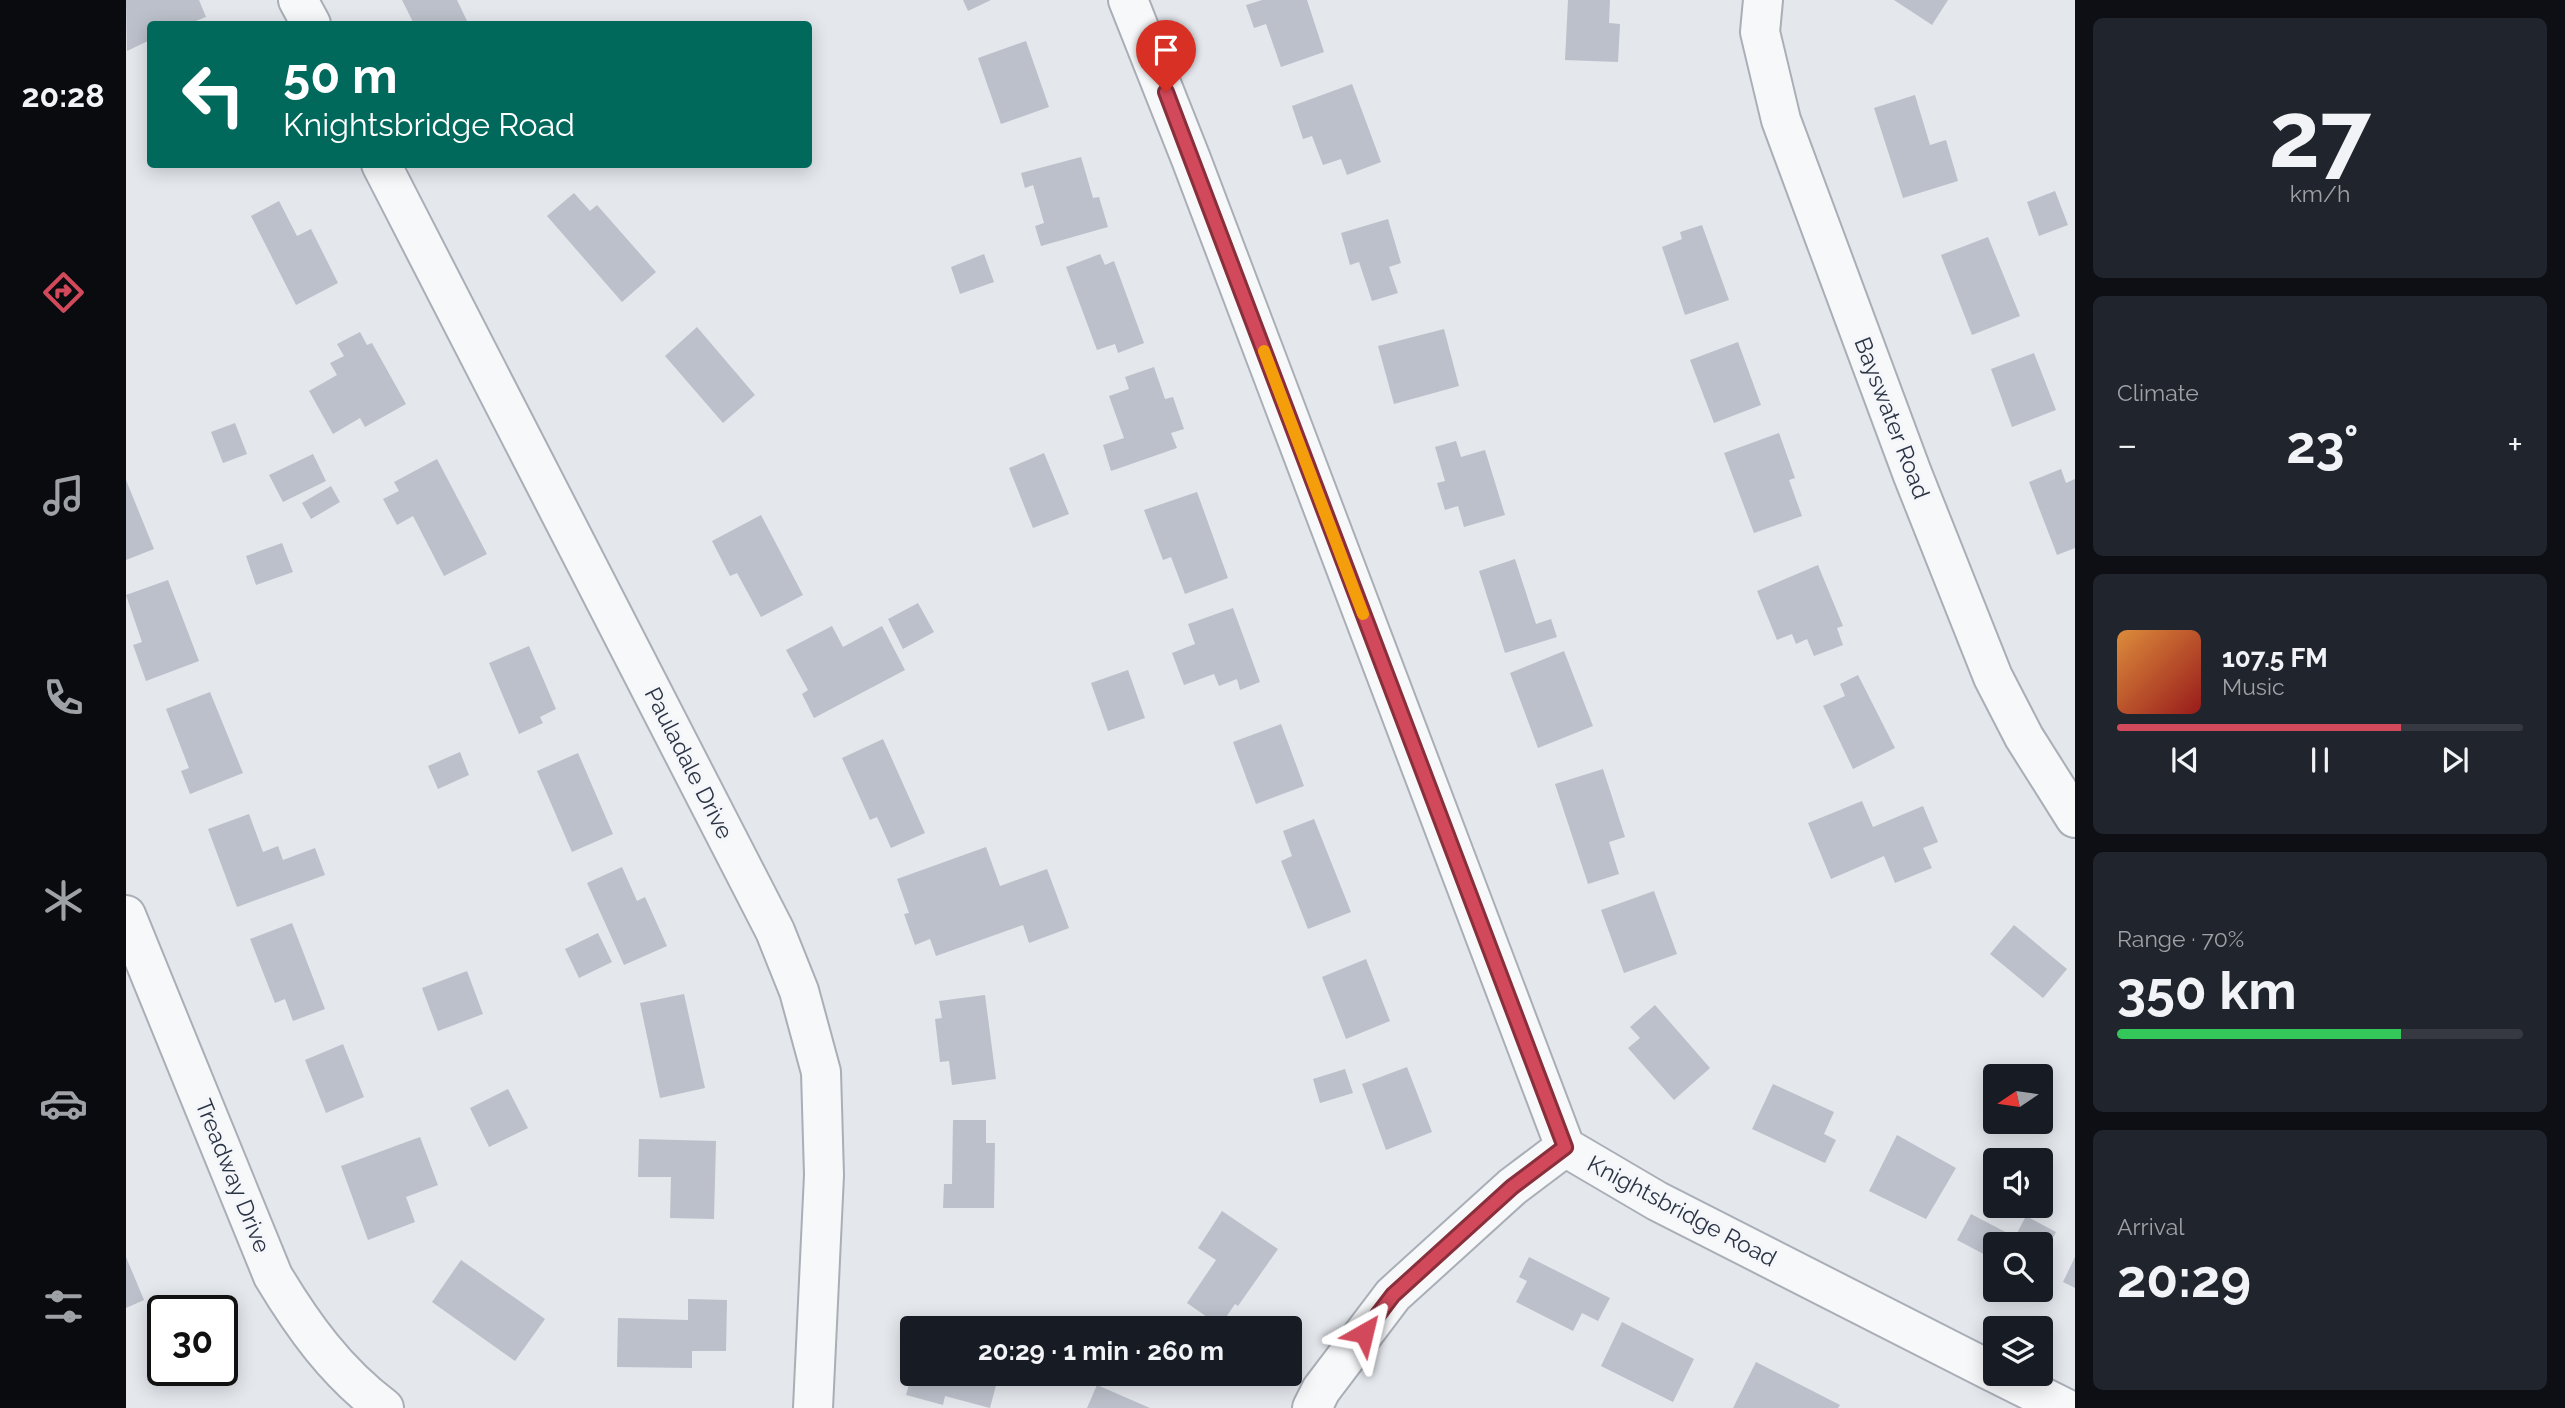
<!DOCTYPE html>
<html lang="en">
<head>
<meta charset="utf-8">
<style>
	body { margin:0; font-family:Raleway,sans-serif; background:#20242c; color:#f1f3f6; height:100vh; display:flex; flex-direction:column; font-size:26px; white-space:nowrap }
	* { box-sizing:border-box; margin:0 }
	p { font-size:23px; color:#9ea1a6 }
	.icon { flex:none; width:38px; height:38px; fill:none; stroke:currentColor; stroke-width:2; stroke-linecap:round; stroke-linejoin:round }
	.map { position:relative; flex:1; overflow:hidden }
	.sheet { display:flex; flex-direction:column; gap:18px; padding:18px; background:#0d0f14; width:490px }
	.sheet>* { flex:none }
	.banner { position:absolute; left:21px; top:21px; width:665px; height:147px; border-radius:7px; box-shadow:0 4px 18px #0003; background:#00695c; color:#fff; overflow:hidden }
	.needle { width:46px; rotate:257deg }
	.buttons { position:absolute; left:1857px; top:1064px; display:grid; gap:14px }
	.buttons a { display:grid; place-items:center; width:70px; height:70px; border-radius:7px; background:#171b24; box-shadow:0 4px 18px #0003; font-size:35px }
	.speed { position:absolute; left:21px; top:1295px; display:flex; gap:14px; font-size:35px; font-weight:700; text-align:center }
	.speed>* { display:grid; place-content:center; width:91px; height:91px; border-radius:50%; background:#171b24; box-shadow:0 4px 18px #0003; line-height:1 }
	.speed .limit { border:4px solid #111; border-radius:10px; background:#fff; color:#111 }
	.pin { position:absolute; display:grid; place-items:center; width:60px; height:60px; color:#fff; margin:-72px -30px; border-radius:50% 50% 50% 0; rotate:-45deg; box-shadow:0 0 7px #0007 }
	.pin .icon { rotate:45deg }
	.me { position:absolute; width:77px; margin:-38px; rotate:37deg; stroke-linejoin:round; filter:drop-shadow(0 0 5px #0008) }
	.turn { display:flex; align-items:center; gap:24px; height:147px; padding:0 21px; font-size:32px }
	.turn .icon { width:91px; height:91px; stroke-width:2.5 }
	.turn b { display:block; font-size:49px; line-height:60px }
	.big { font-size:52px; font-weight:700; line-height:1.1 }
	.sheet .tile { flex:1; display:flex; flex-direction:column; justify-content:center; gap:10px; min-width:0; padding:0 24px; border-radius:10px; background:#20242c }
	.sheet .dial { align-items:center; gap:0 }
	.dial b { font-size:91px; line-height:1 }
	.song { display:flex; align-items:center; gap:21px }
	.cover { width:84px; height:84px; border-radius:10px; background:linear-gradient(135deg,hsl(30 70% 55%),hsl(0 70% 35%)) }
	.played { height:7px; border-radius:4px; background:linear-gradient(90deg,#d1495b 70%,#363941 70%) }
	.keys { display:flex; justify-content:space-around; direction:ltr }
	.heat { display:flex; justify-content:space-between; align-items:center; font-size:38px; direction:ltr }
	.charge { height:10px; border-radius:5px; background:linear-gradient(90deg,#34c759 70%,#363941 0) }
	.trip { position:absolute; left:774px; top:1316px; width:402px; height:70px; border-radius:7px; background:#171b24; box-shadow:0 4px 18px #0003; font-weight:700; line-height:70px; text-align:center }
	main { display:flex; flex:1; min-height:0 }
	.tab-bar { display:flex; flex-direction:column; width:126px; justify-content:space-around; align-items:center; background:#090b0e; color:#9ea1a6 }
	.tab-bar .icon { width:49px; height:49px }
	.tab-bar .active { color:#d1495b }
	.tab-bar b { font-size:32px; color:#f1f3f6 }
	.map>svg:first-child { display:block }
	.building { fill:#bbc0ca }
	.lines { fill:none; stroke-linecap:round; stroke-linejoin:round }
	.minor-casing { stroke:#a9aeb7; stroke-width:42 }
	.minor { stroke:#f7f8fa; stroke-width:38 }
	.route-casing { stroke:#882f3b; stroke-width:18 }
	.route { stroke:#d1495b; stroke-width:12 }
	.slow { stroke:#f59e0b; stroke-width:12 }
	.labels { text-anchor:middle; stroke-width:6; stroke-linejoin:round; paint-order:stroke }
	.street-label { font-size:23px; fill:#2b3445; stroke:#f4f6f9 }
</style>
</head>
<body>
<main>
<nav class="tab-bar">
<b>20:28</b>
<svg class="icon active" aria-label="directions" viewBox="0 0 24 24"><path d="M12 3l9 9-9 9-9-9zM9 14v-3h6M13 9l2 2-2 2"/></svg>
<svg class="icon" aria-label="music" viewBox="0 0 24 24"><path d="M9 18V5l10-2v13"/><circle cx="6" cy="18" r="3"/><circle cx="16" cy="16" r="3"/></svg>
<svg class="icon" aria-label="phone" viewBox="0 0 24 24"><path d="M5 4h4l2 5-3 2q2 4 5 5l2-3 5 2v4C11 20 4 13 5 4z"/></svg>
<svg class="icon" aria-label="climate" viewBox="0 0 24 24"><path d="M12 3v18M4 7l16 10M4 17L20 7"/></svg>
<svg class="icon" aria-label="car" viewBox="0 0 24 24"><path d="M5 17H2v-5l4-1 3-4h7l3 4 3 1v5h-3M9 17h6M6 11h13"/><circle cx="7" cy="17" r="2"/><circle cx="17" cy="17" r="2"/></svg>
<svg class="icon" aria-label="filters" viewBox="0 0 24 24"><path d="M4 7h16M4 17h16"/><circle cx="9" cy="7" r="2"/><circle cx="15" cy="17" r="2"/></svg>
</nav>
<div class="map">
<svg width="1949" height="1408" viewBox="0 0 1949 1408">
	<rect width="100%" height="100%" fill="#e4e7ec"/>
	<path class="building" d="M0,0H73L80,17L62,24H24V40L1,51Z
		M276,0H331L342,23L288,24Z
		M837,0H865L842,11Z
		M1136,0H1181L1198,52L1155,67L1140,24L1128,28L1120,5Z
		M1442,0H1484L1483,23L1494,24L1492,62L1439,60Z
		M1768,0H1822L1806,25Z
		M900,41L923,107L875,124L852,58Z
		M1226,84L1255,162L1221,175L1215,159L1197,165L1186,136L1177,139L1166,106Z
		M1789,95L1804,145L1820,140L1832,181L1777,198L1748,108Z
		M955,157L967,198L973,197L982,227L915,246L909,226L918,223L907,185L899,188L895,173Z
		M1929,191L1942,225L1913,236L1901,202Z
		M448,193L464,211L471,205L530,272L496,302L421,216Z
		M153,201L171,236L185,229L212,283L170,305L125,216Z
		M1262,219L1275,263L1263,267L1272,293L1246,301L1233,262L1224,265L1215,233Z
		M1576,225L1603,300L1559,315L1536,247L1556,239L1554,232Z
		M1862,237L1894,316L1846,335L1815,255Z
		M858,254L868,282L834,294L825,267Z
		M974,254L979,265L988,261L1018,343L992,353L989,344L971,350L940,267Z
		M571,327L629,395L597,423L539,356Z
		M1318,329L1333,386L1268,404L1252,346Z
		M234,332L241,345L246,343L280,404L239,427L234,418L207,434L183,391L211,375L204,363L218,356L211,344Z
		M1612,342L1635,405L1588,423L1564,360Z
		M1908,353L1930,410L1886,427L1865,369Z
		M1028,367L1039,399L1047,397L1058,429L1045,433L1051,448L985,471L977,445L998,438L983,396L1003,389L999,377Z
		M109,423L121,454L97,463L85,432Z
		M1653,433L1669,478L1663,480L1676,516L1628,533L1598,453Z
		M1330,441L1335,457L1359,450L1379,515L1338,527L1332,506L1319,510L1311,483L1319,481L1309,447Z
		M918,453L943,514L907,528L883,468Z
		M187,454L200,481L157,502L143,475Z
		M311,459L361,554L318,576L287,516L271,525L257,499L273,491L268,482Z
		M1935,469L1940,483L1949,479V548L1931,555L1903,482Z
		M0,480L28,549L0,560Z
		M205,486L214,502L185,519L176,503Z
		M1071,492L1102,578L1059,594L1045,557L1037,560L1018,510Z
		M635,515L677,595L635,617L611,573L604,576L586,541Z
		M156,543L167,572L130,585L120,556Z
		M1389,559L1410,624L1425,619L1431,637L1379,653L1353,571Z
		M1692,565L1717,626L1711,628L1717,645L1688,656L1681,639L1670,644L1666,634L1651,640L1631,591Z
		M42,580L73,661L20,681L7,645L16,642L0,595Z
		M792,603L808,632L777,649L762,619Z
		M1107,608L1134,682L1114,690L1111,679L1093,686L1088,674L1058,685L1046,653L1069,644L1062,624Z
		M706,626L717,647L756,626L779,670L688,718L676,694L682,690L660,650Z
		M403,646L430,709L414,717L417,723L393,734L363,663Z
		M1438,651L1467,726L1412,748L1384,673Z
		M1002,670L1019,718L982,731L965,683Z
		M1732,675L1769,748L1727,769L1697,706L1719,696L1714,684Z
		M84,692L117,773L64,794L55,771L63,768L40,709Z
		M1155,724L1178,786L1130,804L1107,742Z
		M757,739L799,833L765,848L751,817L744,820L716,758Z
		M334,752L343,775L312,789L302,766Z
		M452,753L487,834L446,852L411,771Z
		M1477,769L1499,837L1483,842L1493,874L1462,884L1429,784Z
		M1736,801L1747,827L1797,806L1812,842L1797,848L1806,868L1769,883L1758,856L1705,879L1682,823Z
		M123,814L137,852L152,846L157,860L189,848L199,875L111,907L82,829Z
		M1188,819L1225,912L1182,929L1155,861L1166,856L1157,831Z
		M860,847L874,886L921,869L943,928L903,943L897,925L810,956L804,939L789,945L778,914L783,913L771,879Z
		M496,867L511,901L519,897L541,946L498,965L461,883Z
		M1528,891L1551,954L1498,973L1475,910Z
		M166,923L199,1009L167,1021L159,999L149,1003L124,939Z
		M1888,925L1941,969L1917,998L1864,954Z
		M472,933L486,962L453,978L439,949Z
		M1240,959L1264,1021L1220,1039L1196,977Z
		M341,971L357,1014L312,1031L296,988Z
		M558,994L579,1088L534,1098L514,1003Z
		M859,995L870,1079L826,1085L823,1061L814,1062L809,1019L816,1018L813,1001Z
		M1529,1005L1584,1068L1548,1100L1502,1048L1514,1038L1504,1027Z
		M217,1044L238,1097L200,1113L179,1060Z
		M1281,1067L1306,1132L1260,1150L1236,1084Z
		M1219,1069L1227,1093L1194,1103L1187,1079Z
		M1647,1084L1708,1112L1698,1134L1710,1140L1699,1163L1626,1129Z
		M382,1089L402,1128L363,1147L344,1108Z
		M827,1120H860V1143H869L868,1208H817L818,1184H826Z
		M1771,1135L1830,1168L1800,1219L1743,1191Z
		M294,1137L312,1185L280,1197L289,1222L242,1240L215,1166Z
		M513,1139L590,1141L588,1219L544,1218L545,1177H512Z
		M1096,1211L1152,1249L1112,1306L1109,1304L1094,1326L1061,1303L1090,1260L1072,1248Z
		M1845,1214L1889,1237L1900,1216L1930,1232L1914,1261V1244H1869V1260L1831,1240Z
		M0,1257L18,1300L0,1308Z
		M1403,1257L1484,1298L1472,1321L1456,1313L1447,1331L1390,1302L1401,1281L1393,1277Z
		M1949,1257V1288L1937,1282Z
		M335,1260L419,1319L389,1361L306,1302Z
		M562,1299L601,1300L600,1351H566V1368L491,1367L492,1318L562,1320Z
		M1496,1322L1568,1359L1547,1402L1475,1366Z
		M1630,1362L1714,1405L1712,1408H1607Z
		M786,1374H873L864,1408L819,1396L817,1405L780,1395Z
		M971,1385L1024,1408H961Z"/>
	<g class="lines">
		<defs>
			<path id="minor" d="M172,0L185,24
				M1002,0L1065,159L1439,1147L1531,1201L1869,1373
				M1637,0L1634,32L1655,120L1786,473L1867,677L1898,737L1949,818
				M255,164L649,931L673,991L695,1072L698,1175L687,1408
				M0,915L147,1276C177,1326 210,1372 258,1408
				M1871,1374L1939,1408
				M1186,1408L1195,1390L1267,1295L1386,1187L1439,1147"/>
		</defs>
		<use href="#minor" class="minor-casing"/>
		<use href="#minor" class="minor"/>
	</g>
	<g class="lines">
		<defs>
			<path id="route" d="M1040,92L1439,1147L1386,1187L1267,1295L1238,1333"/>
		</defs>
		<use href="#route" class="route-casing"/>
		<use href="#route" class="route"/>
		<path class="slow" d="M1138,351L1237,614"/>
	</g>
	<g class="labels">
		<g class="street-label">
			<text transform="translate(1766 418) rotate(69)" y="8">Bayswater Road</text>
			<text transform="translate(563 763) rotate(63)" y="8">Pauladale Drive</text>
			<text transform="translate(107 1176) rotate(68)" y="8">Treadway Drive</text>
			<text transform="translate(1556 1211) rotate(28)" y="8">Knightsbridge Road</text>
		</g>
	</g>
</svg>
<div class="buttons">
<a><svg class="needle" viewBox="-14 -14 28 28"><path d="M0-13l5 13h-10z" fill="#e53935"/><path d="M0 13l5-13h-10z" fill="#9ea1a6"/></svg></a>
<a><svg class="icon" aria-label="sound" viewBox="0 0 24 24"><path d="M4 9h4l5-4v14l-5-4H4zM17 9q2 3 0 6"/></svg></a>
<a><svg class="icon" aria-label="search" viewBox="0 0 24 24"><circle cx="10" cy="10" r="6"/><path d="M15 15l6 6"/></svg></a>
<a><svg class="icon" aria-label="layers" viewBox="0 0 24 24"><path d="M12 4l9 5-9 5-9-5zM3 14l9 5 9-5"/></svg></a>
</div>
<div class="speed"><div class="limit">30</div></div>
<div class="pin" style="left:1040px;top:92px;background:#d93025"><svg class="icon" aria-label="arrive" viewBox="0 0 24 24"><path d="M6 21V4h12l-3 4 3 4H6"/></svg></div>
<svg class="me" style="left:1238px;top:1333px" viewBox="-20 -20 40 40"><path d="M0-17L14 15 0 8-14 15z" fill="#d1495b" stroke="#fff" stroke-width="4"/></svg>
<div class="trip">20:29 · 1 min · 260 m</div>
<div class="banner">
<div class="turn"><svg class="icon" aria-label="left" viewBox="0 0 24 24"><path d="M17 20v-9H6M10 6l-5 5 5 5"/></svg><div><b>50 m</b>Knightsbridge Road</div></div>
</div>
</div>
<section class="sheet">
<div class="tile dial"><b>27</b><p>km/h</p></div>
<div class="tile"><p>Climate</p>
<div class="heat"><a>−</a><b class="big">23°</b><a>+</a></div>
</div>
<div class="tile">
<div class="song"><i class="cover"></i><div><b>107.5 FM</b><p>Music</p></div></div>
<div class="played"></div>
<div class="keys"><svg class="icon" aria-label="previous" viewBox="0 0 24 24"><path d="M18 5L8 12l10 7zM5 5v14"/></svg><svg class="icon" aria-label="pause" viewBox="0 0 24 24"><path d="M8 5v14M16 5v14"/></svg><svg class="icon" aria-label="next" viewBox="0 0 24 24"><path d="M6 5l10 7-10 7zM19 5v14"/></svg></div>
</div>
<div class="tile"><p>Range · 70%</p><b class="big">350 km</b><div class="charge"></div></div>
<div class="tile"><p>Arrival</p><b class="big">20:29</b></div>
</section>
</main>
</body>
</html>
